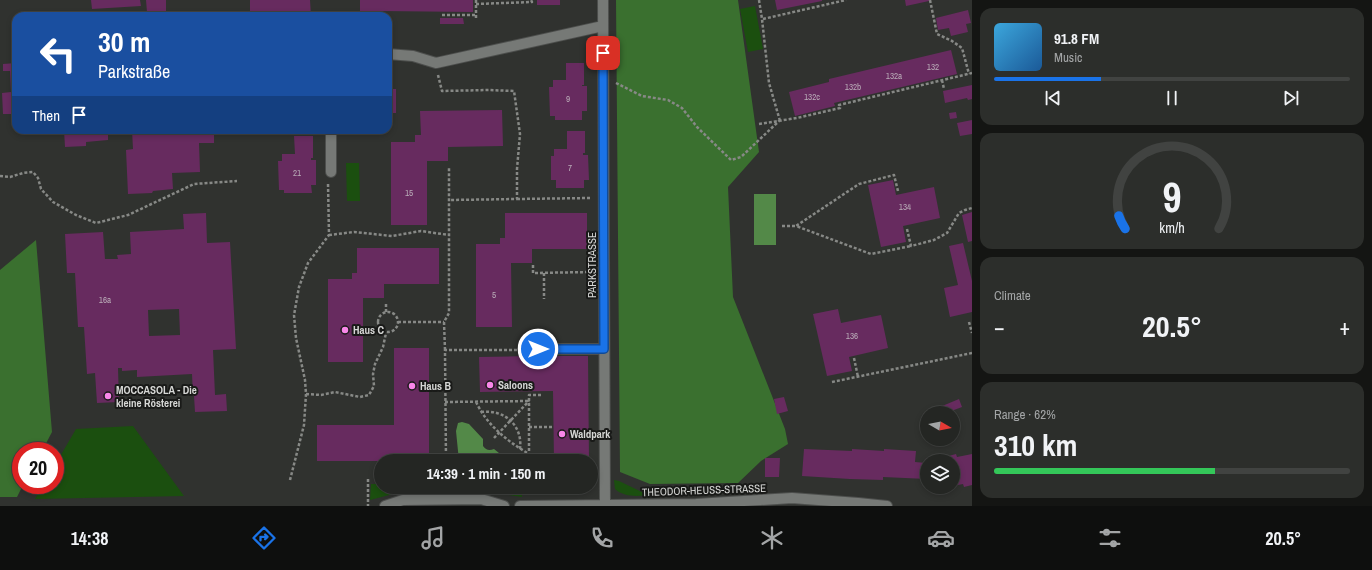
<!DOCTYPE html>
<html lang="en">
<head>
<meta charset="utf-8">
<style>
	body { margin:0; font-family:"Archivo Narrow",sans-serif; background:#2c2e2b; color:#f1f3f6; height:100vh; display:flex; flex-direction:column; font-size:15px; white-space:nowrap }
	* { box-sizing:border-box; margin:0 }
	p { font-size:13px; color:#a3a5a6 }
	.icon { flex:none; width:22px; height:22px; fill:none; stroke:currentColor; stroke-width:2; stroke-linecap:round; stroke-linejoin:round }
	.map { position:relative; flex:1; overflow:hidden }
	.panel { display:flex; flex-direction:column; gap:8px; padding:8px; background:#141513; width:400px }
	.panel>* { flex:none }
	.top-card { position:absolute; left:12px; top:12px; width:380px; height:122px; border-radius:12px; box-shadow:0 2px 6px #0003,0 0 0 1px #414341; background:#1a4fa0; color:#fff; overflow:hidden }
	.needle { width:26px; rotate:99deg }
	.buttons { position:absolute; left:920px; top:406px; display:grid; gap:8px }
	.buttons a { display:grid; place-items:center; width:40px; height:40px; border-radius:50%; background:#242623; box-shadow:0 2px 6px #0003,0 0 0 1px #414341; font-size:20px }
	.speed { position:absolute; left:12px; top:442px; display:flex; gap:8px; font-size:20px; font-weight:700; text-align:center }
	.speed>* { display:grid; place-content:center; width:52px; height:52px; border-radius:50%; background:#242623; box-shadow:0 2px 6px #0003,0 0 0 1px #414341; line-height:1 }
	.speed .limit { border:6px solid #d22; background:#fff; color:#111 }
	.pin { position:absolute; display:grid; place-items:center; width:34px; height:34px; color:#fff; margin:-17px; border-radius:8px; box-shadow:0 2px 6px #0006 }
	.me { position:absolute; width:44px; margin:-22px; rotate:90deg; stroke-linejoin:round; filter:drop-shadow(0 0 3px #0008) }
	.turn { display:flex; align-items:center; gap:14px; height:84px; padding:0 20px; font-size:18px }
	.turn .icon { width:52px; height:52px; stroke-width:2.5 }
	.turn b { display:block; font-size:28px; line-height:34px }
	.then { display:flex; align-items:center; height:38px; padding:0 20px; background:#0003; gap:8px; font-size:15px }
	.big { font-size:30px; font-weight:700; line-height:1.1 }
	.panel .card { flex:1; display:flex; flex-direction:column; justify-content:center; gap:6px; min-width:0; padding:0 14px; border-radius:12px; background:#2c2e2b }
	.panel .dial { align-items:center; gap:0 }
	.dial svg { height:104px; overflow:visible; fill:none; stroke:#414341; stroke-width:7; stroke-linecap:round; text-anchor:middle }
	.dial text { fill:#f1f3f6; stroke:none }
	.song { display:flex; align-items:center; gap:12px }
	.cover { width:48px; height:48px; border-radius:6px; background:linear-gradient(135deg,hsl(200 70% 55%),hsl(210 70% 35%)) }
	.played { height:4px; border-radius:2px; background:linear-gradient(90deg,#1a73e8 30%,#414341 30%) }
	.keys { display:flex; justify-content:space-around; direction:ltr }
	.heat { display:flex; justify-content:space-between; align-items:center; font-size:22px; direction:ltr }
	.charge { height:6px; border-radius:3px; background:linear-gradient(90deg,#34c759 62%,#414341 0) }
	.trip { position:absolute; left:374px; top:454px; width:224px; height:40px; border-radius:20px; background:#242623; box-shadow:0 2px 6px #0003,0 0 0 1px #414341; font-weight:700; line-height:40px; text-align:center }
	.tab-bar { display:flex; height:64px; justify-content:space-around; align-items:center; background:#0e0f0e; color:#a3a5a6 }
	.tab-bar .icon { width:28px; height:28px }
	.tab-bar .active { color:#1a73e8 }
	.tab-bar b { font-size:18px; color:#f1f3f6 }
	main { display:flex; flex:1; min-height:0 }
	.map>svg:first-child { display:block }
	.green { fill:#1b4f0f }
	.forest { fill:#3a702f }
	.water { fill:#538948 }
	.building { fill:#672b5f; fill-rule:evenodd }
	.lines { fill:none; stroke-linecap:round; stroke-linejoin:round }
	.minor-tunnel { stroke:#494b48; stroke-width:10; stroke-dasharray:10 5; stroke-linecap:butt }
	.minor-casing { stroke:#4d4f4d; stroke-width:12 }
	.path { stroke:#878986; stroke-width:2.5; stroke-dasharray:3 2; stroke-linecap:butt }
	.minor { stroke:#767976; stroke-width:10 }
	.route-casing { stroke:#114b97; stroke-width:10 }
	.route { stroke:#1a73e8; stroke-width:7 }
	.poi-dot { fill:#f987e9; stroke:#191a18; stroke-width:1.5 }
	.labels { text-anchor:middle; stroke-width:4; stroke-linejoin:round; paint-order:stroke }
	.number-label { font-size:9px; fill:#baacb8 }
	.street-label { font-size:11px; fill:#d6d7d5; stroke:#191a18 }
	.poi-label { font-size:11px; font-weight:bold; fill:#d6d7d5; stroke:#191a18; text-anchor:start }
</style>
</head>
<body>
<main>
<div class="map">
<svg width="972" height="506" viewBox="0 0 972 506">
	<rect width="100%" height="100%" fill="#30322f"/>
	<path class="green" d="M755,6L763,49L748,52L740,9Z
		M346,163H359L360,201H347Z
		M133,426L184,496L35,499L43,485H55V465L76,429Z
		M614,480L619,481L644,493L652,494L651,495C639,496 625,498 615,489Z
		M371,484H381V487H412V489L370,500Z
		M478,487H521L522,497L509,495Z"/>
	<path class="forest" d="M616,0H738L759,152L728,187L733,297L785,429L788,444L761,461L738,483L650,484L620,472Z
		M36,240L52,432L42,451H21V485H23L17,497H0V270Z"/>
	<path class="water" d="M754,194H776V245H754Z
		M462,422L469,424L483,439V446C486,450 489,451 494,449L509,461H459L456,431L458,423Z"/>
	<path class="building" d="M91,0H140L141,6L92,9Z
		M146,0H166V11L147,12Z
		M250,0H310L311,16H250Z
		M360,0H473V12L380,11V16H360Z
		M537,0H560V5H537Z
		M775,0H822V1L777,10Z
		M905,0H929V1L906,6Z
		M968,10L971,23L966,24L968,32L951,36L949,28L938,30L936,18Z
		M48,11V16H28V12Z
		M440,18H463L464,24H440Z
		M951,50L957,74L834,103L835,106L795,116L789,92L829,82V79Z
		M16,63V114H3L2,93L11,92L10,71H3V64Z
		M566,63H584V85H582V86H587V111H582V120H555V116H550L549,87H553V80H566Z
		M388,65H393V87H391V89H396V113H391V122H388Z
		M972,85V99L968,100L967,98L945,103L943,91Z
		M502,110L503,146L448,147V161H427V225H391V142H415V135H421L420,111Z
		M956,112L957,118L950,119L949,113Z
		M972,120V134L960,136L957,123Z
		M64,130H108V140L86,142V146L65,147Z
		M132,130H214V143H199L200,172L172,173L173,189L153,191L152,193L128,194L126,150L133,149Z
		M567,131H585V153H583V155H588L589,180H584V188H556V180H551V156H554V149H567Z
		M294,136H313V158H311V160H316V185H311L312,193H284V190H279L278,161H282V154H295Z
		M893,180L896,195L934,187L940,218L903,226L906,242L881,247L868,185Z
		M972,212V241L968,242L962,215Z
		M206,213L207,243L230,242L236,349L213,350L215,395L226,394L227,411L195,412L194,396H193L192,374L137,377V370L122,371V368H118L119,402L97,403L95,373L87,374L84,327H78L75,273H67L65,234L103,232L105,259H118L117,255L131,254L130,232L184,229L183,214ZM179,309L180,335L149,336L148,310Z
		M505,213H587V249H532V263H511L512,327H476V244H500V238H505Z
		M963,243L972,281V312L950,317L944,288L958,285L949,246Z
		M357,248H439V284H384V298H363V362H328V279H352V273H357Z
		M838,309L841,323L881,315L888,348L849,357L852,371L827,376L813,314Z
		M538,342L539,356H588L589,461H554L553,391L480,392L479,357L529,356L528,343Z
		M394,348H429V461H317V425H394Z
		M784,397L788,411L777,414L774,399Z
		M959,399L962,407L946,413H927V421H926L923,414Z
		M804,449L852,451V449L884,451V449L916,451L915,462L926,463L925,459L940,456L941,458L956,454L957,457L972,454V485L964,487L963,484L953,486V461H927V479L883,477V480L850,479L802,476Z
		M765,458H780L779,477H765Z"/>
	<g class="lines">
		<path class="minor-tunnel" d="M529,350L538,349"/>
		<defs>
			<path id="minor" d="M603,0L605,505
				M388,54L413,56L436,63L603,26
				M331,130V172
				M538,349H604
				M385,506L403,500L481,499L504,506
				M520,506L696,504L792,498L858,503L887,506"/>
		</defs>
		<use href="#minor" class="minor-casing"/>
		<path class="path" d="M476,0V18
			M759,0L762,19L769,83L780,121
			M930,0L937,34L952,41L962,48L969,74
			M476,4L532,2L531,0
			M442,15H476
			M763,19L846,0
			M438,75L442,91L489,90L514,91L520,134L517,169V199L449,200
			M942,80L944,89
			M616,83L642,96L668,100L682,108L697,127L731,160L741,157L779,121
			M759,124L797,118L840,108L839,105L972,73
			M0,176L10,177L23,173L33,172L38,178L41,189L53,202L76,215L96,223L128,215L194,184L237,181
			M898,191L894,175L859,184L796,226L871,254L911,246
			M517,199L591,198
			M782,226H796
			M907,229L911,246L934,240L947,233L959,213L965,210L972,208
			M329,235L354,232L392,236L421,231L449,235
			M533,265V273L591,272
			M544,273V299
			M378 322a10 10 0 1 1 20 0a10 10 0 1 1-20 0Z
			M386,312V303
			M398,322H444
			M969,322L972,333
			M445,350L444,322L449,313V168
			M854,358L858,377
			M832,382L972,353
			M306,394L321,395L335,392L360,397L369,395L374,386L373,374L375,364L383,347L386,333
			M445,402L529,401
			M476,402C487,425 507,441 529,454
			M481,412C504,409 523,425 520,449
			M529,427H553
			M494,438L529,401
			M446,461L445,350H526
			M529,461V395H541
			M368,479V506
			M290,480L304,425L306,394L305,380L296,338L294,315L299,287L308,263L329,235L328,183"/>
		<use href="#minor" class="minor"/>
	</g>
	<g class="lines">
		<defs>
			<path id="route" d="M538,349H604L603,53"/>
		</defs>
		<use href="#route" class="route-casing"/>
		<use href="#route" class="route"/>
	</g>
	<g class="poi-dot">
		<circle cx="345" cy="330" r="4"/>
		<circle cx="490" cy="385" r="4"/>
		<circle cx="412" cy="386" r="4"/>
		<circle cx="108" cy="396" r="4"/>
		<circle cx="562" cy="434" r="4"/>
	</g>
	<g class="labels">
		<g class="number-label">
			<text x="933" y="70">132</text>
			<text x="894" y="79">132a</text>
			<text x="853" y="90">132b</text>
			<text x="812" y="100">132c</text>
			<text x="568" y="102">9</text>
			<text x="570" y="171">7</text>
			<text x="297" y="176">21</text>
			<text x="409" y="196">15</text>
			<text x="905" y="210">134</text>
			<text x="494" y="298">5</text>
			<text x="105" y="303">16a</text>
			<text x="852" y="339">136</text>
		</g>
		<g class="street-label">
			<text transform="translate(592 265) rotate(-90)" y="4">PARKSTRASSE</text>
			<text transform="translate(704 490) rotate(-2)" y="4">THEODOR-HEUSS-STRASSE</text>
		</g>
		<g class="poi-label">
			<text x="353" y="334">Haus C</text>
			<text x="498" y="389">Saloons</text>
			<text x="420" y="390">Haus B</text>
			<text x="116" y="394">MOCCASOLA - Die<tspan x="116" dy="13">kleine Rösterei</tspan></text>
			<text x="570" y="438">Waldpark</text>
		</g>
	</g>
</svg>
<div class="buttons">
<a><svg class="needle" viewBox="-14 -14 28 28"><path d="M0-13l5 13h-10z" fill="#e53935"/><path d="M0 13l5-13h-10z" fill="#a3a5a6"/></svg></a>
<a><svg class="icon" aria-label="layers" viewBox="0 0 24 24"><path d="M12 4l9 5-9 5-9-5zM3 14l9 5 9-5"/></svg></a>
</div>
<div class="speed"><div class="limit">20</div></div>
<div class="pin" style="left:603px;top:53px;background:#d93025"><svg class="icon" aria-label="arrive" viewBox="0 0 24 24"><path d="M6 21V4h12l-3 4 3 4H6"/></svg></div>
<svg class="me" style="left:538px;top:349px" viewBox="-20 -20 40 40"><circle r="17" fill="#1a73e8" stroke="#fff" stroke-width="3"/><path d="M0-11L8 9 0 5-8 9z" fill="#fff"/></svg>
<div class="trip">14:39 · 1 min · 150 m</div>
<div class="top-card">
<div class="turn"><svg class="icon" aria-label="left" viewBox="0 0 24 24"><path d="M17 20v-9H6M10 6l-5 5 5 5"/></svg><div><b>30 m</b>Parkstraße</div></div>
<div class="then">Then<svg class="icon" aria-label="arrive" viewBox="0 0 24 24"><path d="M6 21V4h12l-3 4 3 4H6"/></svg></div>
</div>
</div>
<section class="panel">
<div class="card">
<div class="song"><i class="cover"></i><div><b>91.8 FM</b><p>Music</p></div></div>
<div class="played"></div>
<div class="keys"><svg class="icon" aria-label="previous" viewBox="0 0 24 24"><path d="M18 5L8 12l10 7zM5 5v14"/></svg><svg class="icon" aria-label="pause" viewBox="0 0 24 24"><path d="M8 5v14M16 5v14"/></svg><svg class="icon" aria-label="next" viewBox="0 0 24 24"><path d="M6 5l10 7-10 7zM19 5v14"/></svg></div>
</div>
<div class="card dial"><svg viewBox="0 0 100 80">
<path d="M14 69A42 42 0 1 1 86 69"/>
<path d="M14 69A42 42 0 0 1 9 59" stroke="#1a73e8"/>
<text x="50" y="56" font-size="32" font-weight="700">9</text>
<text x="50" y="72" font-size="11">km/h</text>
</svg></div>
<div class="card"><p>Climate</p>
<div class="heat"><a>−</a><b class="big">20.5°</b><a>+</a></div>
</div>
<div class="card"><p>Range · 62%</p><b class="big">310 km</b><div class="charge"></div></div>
</section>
</main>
<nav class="tab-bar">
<b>14:38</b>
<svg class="icon active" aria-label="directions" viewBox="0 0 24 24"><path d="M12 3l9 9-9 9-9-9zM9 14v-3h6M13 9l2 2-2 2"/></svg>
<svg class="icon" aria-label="music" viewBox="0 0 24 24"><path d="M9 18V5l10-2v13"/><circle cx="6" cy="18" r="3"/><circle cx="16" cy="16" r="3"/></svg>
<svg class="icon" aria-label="phone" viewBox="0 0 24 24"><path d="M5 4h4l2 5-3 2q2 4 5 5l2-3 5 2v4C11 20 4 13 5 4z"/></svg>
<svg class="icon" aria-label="climate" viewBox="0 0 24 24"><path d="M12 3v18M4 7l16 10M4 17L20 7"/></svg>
<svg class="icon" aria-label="car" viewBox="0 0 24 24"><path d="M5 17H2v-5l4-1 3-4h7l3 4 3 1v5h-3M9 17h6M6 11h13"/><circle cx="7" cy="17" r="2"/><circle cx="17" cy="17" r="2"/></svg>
<svg class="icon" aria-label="filters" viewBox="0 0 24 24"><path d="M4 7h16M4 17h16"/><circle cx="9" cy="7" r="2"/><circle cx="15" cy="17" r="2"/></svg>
<b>20.5°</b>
</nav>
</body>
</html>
